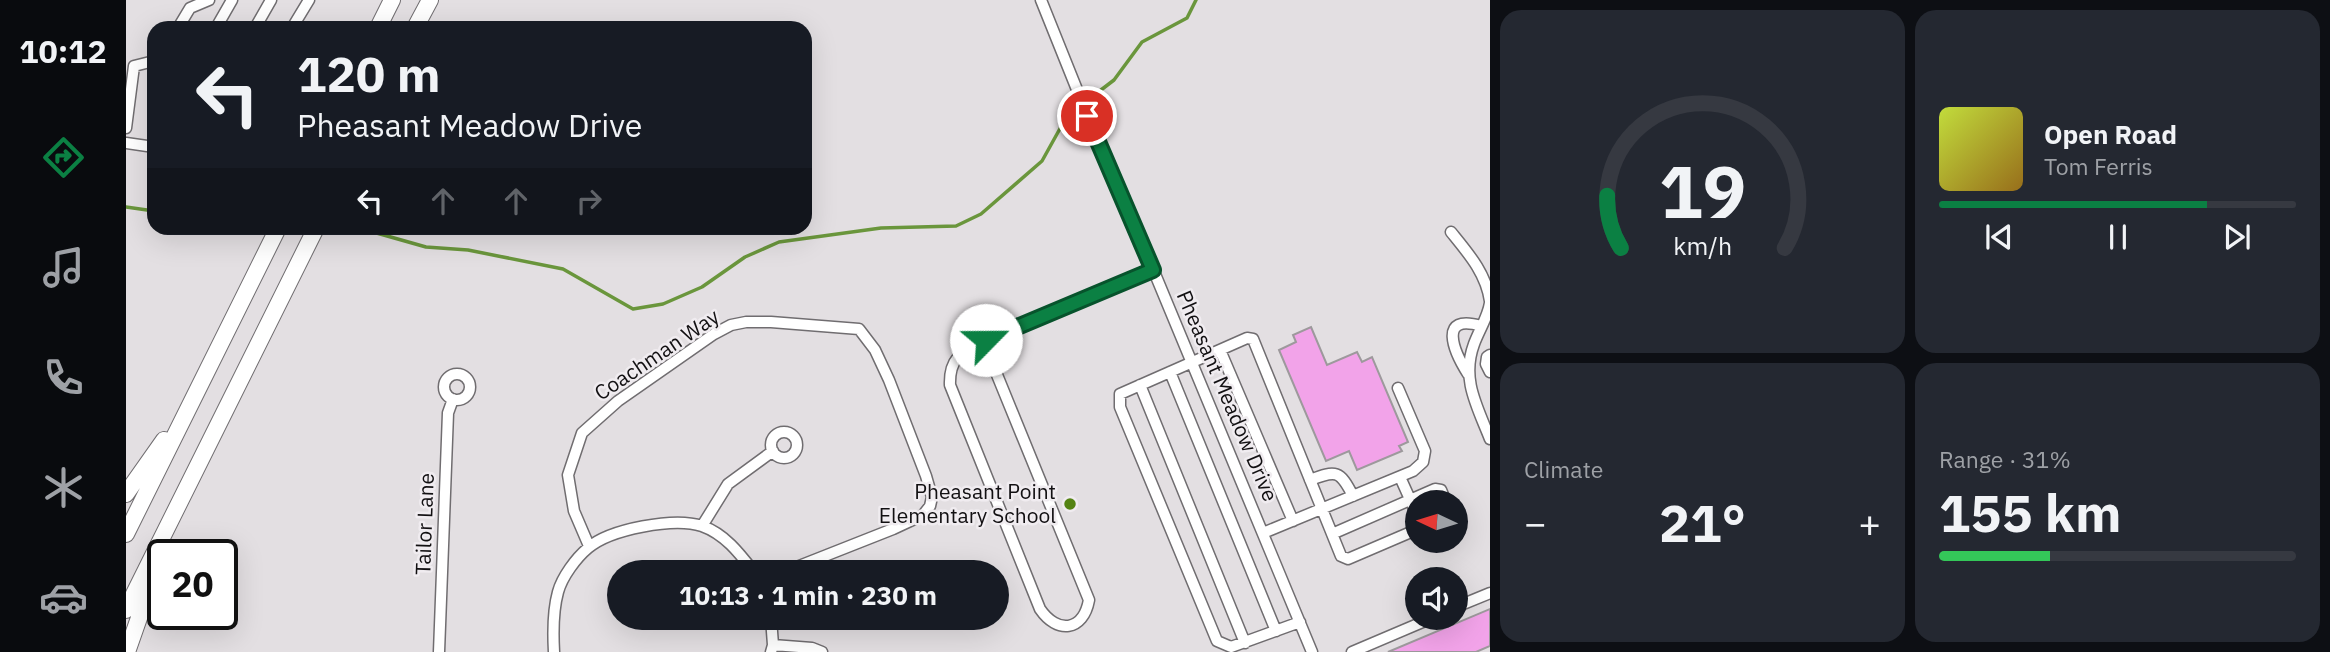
<!DOCTYPE html>
<html lang="en">
<head>
<meta charset="utf-8">
<style>
	body { margin:0; font-family:"IBM Plex Sans",sans-serif; background:#242831; color:#f1f3f6; height:100vh; display:flex; flex-direction:column; font-size:26px; white-space:nowrap }
	* { box-sizing:border-box; margin:0 }
	p { font-size:23px; color:#9ea1a6 }
	.icon { flex:none; width:38px; height:38px; fill:none; stroke:currentColor; stroke-width:2; stroke-linecap:round; stroke-linejoin:round }
	.map { position:relative; flex:1; overflow:hidden }
	.drawer { display:flex; flex-direction:column; gap:10px; padding:10px; background:#0d0f14; width:840px }
	.drawer>* { flex:none }
	.banner { position:absolute; left:21px; top:21px; width:665px; height:214px; border-radius:21px; box-shadow:0 7px 28px #0002; background:#171b24; color:#f1f3f6; overflow:hidden }
	.needle { width:46px; rotate:274deg }
	.controls { position:absolute; left:1279px; top:490px; display:grid; gap:14px }
	.controls a { display:grid; place-items:center; width:63px; height:63px; border-radius:50%; background:#171b24; box-shadow:0 7px 28px #0002; font-size:35px }
	.speed { position:absolute; left:21px; top:539px; display:flex; gap:14px; font-size:35px; font-weight:700; text-align:center }
	.speed>* { display:grid; place-content:center; width:91px; height:91px; border-radius:50%; background:#171b24; box-shadow:0 7px 28px #0002; line-height:1 }
	.speed .limit { border:4px solid #111; border-radius:10px; background:#fff; color:#111 }
	.pin { position:absolute; display:grid; place-items:center; width:60px; height:60px; color:#fff; margin:-30px; border:4px solid #fff; border-radius:50%; box-shadow:0 2px 7px #0007 }
	.me { position:absolute; width:77px; margin:-38px; rotate:67deg; stroke-linejoin:round; filter:drop-shadow(0 0 5px #0008) }
	.turn { display:flex; align-items:center; gap:24px; height:147px; padding:0 35px; font-size:32px }
	.turn .icon { width:91px; height:91px; stroke-width:2.5 }
	.turn b { display:block; font-size:49px; line-height:60px }
	.lanes { display:flex; align-items:center; height:66px; padding:0 35px; background:#0003; justify-content:center; gap:35px; direction:ltr }
	.lanes .off { opacity:.35 }
	.big { font-size:52px; font-weight:700; line-height:1.1 }
	.drawer .widget { flex:1; display:flex; flex-direction:column; justify-content:center; gap:10px; min-width:0; padding:0 24px; border-radius:21px; background:#242831 }
	.drawer .dial { align-items:center; gap:0 }
	.dial svg { height:182px; overflow:visible; fill:none; stroke:#363941; stroke-width:7; stroke-linecap:round; text-anchor:middle }
	.dial text { fill:#f1f3f6; stroke:none }
	.song { display:flex; align-items:center; gap:21px }
	.cover { width:84px; height:84px; border-radius:10px; background:linear-gradient(135deg,hsl(70 70% 55%),hsl(40 70% 35%)) }
	.played { height:7px; border-radius:4px; background:linear-gradient(90deg,#0b8043 75%,#363941 75%) }
	.keys { display:flex; justify-content:space-around; direction:ltr }
	.heat { display:flex; justify-content:space-between; align-items:center; font-size:38px; direction:ltr }
	.charge { height:10px; border-radius:5px; background:linear-gradient(90deg,#34c759 31%,#363941 0) }
	.drawer .tiles { flex:1; display:grid; gap:10px; grid-template-columns:repeat(2,1fr) }
	.trip { position:absolute; left:481px; top:560px; width:402px; height:70px; border-radius:35px; background:#171b24; box-shadow:0 7px 28px #0002; font-weight:700; line-height:70px; text-align:center }
	main { display:flex; flex:1; min-height:0 }
	.tab-bar { display:flex; flex-direction:column; width:126px; justify-content:space-around; align-items:center; background:#090b0e; color:#9ea1a6 }
	.tab-bar .icon { width:49px; height:49px }
	.tab-bar .selected { color:#0b8043 }
	.tab-bar b { font-size:32px; color:#f1f3f6 }
	.map>svg:first-child { display:block }
	.lines { fill:none; stroke-linecap:round; stroke-linejoin:round }
	.stream { stroke:#6a963c; stroke-width:3.5 }
	.building { fill:#f2a3e9; stroke:#9d999c; stroke-width:2 }
	.minor-casing { stroke:#706d70; stroke-width:13 }
	.highway-casing { stroke:#706d70; stroke-width:18 }
	.minor { stroke:#fff; stroke-width:10 }
	.highway { stroke:#fff; stroke-width:16 }
	.route-casing { stroke:#07532c; stroke-width:18 }
	.route { stroke:#0b8043; stroke-width:12 }
	.poi-dot { fill:#548313; stroke:#f0ecf0; stroke-width:2.5 }
	.labels { text-anchor:middle; stroke-width:5; stroke-linejoin:round; paint-order:stroke }
	.street-label { font-size:21px; fill:#121012; stroke:#f0ecf0 }
	.poi-label { font-size:21px; fill:#121012; stroke:#f0ecf0; text-anchor:end }
</style>
</head>
<body>
<main>
<nav class="tab-bar">
<b>10:12</b>
<svg class="icon selected" aria-label="directions" viewBox="0 0 24 24"><path d="M12 3l9 9-9 9-9-9zM9 14v-3h6M13 9l2 2-2 2"/></svg>
<svg class="icon" aria-label="music" viewBox="0 0 24 24"><path d="M9 18V5l10-2v13"/><circle cx="6" cy="18" r="3"/><circle cx="16" cy="16" r="3"/></svg>
<svg class="icon" aria-label="phone" viewBox="0 0 24 24"><path d="M5 4h4l2 5-3 2q2 4 5 5l2-3 5 2v4C11 20 4 13 5 4z"/></svg>
<svg class="icon" aria-label="climate" viewBox="0 0 24 24"><path d="M12 3v18M4 7l16 10M4 17L20 7"/></svg>
<svg class="icon" aria-label="car" viewBox="0 0 24 24"><path d="M5 17H2v-5l4-1 3-4h7l3 4 3 1v5h-3M9 17h6M6 11h13"/><circle cx="7" cy="17" r="2"/><circle cx="17" cy="17" r="2"/></svg>
</nav>
<div class="map">
<svg width="1364" height="652" viewBox="0 0 1364 652">
	<rect width="100%" height="100%" fill="#e3dfe2"/>
	<g class="lines">
		<path class="stream" d="M0,207L28,211
			M209,228L240,230L300,247L342,250L437,269L507,309L537,304L576,287L619,257L653,242L755,228L830,226L855,214L916,161L941,116L988,80L1016,42L1061,18L1070,0"/>
	</g>
	<path class="building" d="M1185,327L1201,365L1231,352L1236,362L1246,357L1282,442L1273,446L1276,451L1231,470L1223,451L1200,461L1153,350L1170,342L1167,335Z
		M1364,609V646L1350,652H1262Z"/>
	<g class="lines">
		<defs>
			<path id="minor" d="M915,0L970,137L990,180L1186,652
				M52,28L64,8L83,0
				M90,28L106,0
				M129,28L145,0
				M166,28L183,0
				M0,128L8,66L28,61
				M0,143L28,147
				M1325,232C1342,253 1360,273 1364,301
				M1364,303C1362,317 1353,330 1348,344C1335,379 1351,406 1364,439
				M860,340L867,365L963,600C957,632 931,634 914,609L824,385C823,356 837,352 860,340L1027,269
				M1094,350L1167,521
				M1364,355L1361,357L1360,364L1364,372
				M1044,372L1150,631
				M1342,374C1328,352 1311,313 1355,326
				M318 387a13 13 0 1 1 26 0a13 13 0 1 1-26 0Z
				M1014,385L1119,643
				M645 445a13 13 0 1 1 26 0a13 13 0 1 1-26 0Z
				M1274,477L1292,517
				M1184,480C1210,470 1214,470 1227,496
				M576,526L602,484L647,451
				M1137,533L1287,471L1297,462L1299,451L1272,388
				M1206,534L1309,489L1315,490L1320,502
				M463,546L448,511L442,475L456,433L492,401L588,334L605,325L620,322H645L733,329L749,350L763,380L800,476L806,497L804,506L797,515L767,529L658,572
				M1330,607L1364,593
				M645,618L647,645L645,652
				M1174,622L1105,647L1091,641L994,407V394L1121,338L1127,339L1215,556L1222,559L1292,529
				M647,645L686,648L696,652
				M313,652L322,413L327,399
				M428,652C427,634 427,610 432,592C436,577 450,558 462,548C484,529 548,517 576,526C599,534 614,554 628,572
				M1226,652L1306,618"/>
			<path id="highway" d="M252,28L266,0
				M289,28L304,0
				M0,494L38,440
				M0,534L152,228
				M0,610L190,228
				M1,652L28,575"/>
		</defs>
		<use href="#minor" class="minor-casing"/>
		<use href="#highway" class="highway-casing"/>
		<use href="#minor" class="minor"/>
		<use href="#highway" class="highway"/>
	</g>
	<g class="lines">
		<defs>
			<path id="route" d="M860,340L1027,270L961,116"/>
		</defs>
		<use href="#route" class="route-casing"/>
		<use href="#route" class="route"/>
	</g>
	<circle class="poi-dot" cx="944" cy="504" r="7"/>
	<g class="labels">
		<g class="street-label">
			<text transform="translate(531 355) rotate(-34)" y="7">Coachman Way</text>
			<text transform="translate(1101 396) rotate(67)" y="7">Pheasant Meadow Drive</text>
			<text transform="translate(299 524) rotate(-88)" y="7">Tailor Lane</text>
		</g>
		<g class="poi-label">
			<text x="930" y="499">Pheasant Point<tspan x="930" dy="24">Elementary School</tspan></text>
		</g>
	</g>
</svg>
<div class="controls">
<a><svg class="needle" viewBox="-14 -14 28 28"><path d="M0-13l5 13h-10z" fill="#e53935"/><path d="M0 13l5-13h-10z" fill="#9ea1a6"/></svg></a>
<a><svg class="icon" aria-label="sound" viewBox="0 0 24 24"><path d="M4 9h4l5-4v14l-5-4H4zM17 9q2 3 0 6"/></svg></a>
</div>
<div class="speed"><div class="limit">20</div></div>
<div class="pin" style="left:961px;top:116px;background:#d93025"><svg class="icon" aria-label="arrive" viewBox="0 0 24 24"><path d="M6 21V4h12l-3 4 3 4H6"/></svg></div>
<svg class="me" style="left:860px;top:340px" viewBox="-20 -20 40 40"><circle r="19" fill="#fff"/><path d="M0-13L10 11 0 6-10 11z" fill="#0b8043"/></svg>
<div class="trip">10:13 · 1 min · 230 m</div>
<div class="banner">
<div class="turn"><svg class="icon" aria-label="left" viewBox="0 0 24 24"><path d="M17 20v-9H6M10 6l-5 5 5 5"/></svg><div><b>120 m</b>Pheasant Meadow Drive</div></div>
<div class="lanes"><svg class="icon" aria-label="left" viewBox="0 0 24 24"><path d="M17 20v-9H6M10 6l-5 5 5 5"/></svg><svg class="icon off" aria-label="ahead" viewBox="0 0 24 24"><path d="M12 20V5M6 11l6-6 6 6"/></svg><svg class="icon off" aria-label="ahead" viewBox="0 0 24 24"><path d="M12 20V5M6 11l6-6 6 6"/></svg><svg class="icon off" aria-label="right" viewBox="0 0 24 24"><path d="M7 20v-9h11M14 6l5 5-5 5"/></svg></div>
</div>
</div>
<section class="drawer">
<div class="tiles">
<div class="widget dial"><svg viewBox="0 0 100 80">
<path d="M14 69A42 42 0 1 1 86 69"/>
<path d="M14 69A42 42 0 0 1 8 46" stroke="#0b8043"/>
<text x="50" y="56" font-size="32" font-weight="700">19</text>
<text x="50" y="72" font-size="11">km/h</text>
</svg></div>
<div class="widget">
<div class="song"><i class="cover"></i><div><b>Open Road</b><p>Tom Ferris</p></div></div>
<div class="played"></div>
<div class="keys"><svg class="icon" aria-label="previous" viewBox="0 0 24 24"><path d="M18 5L8 12l10 7zM5 5v14"/></svg><svg class="icon" aria-label="pause" viewBox="0 0 24 24"><path d="M8 5v14M16 5v14"/></svg><svg class="icon" aria-label="next" viewBox="0 0 24 24"><path d="M6 5l10 7-10 7zM19 5v14"/></svg></div>
</div>
<div class="widget"><p>Climate</p>
<div class="heat"><a>−</a><b class="big">21°</b><a>+</a></div>
</div>
<div class="widget"><p>Range · 31%</p><b class="big">155 km</b><div class="charge"></div></div>
</div>
</section>
</main>
</body>
</html>
